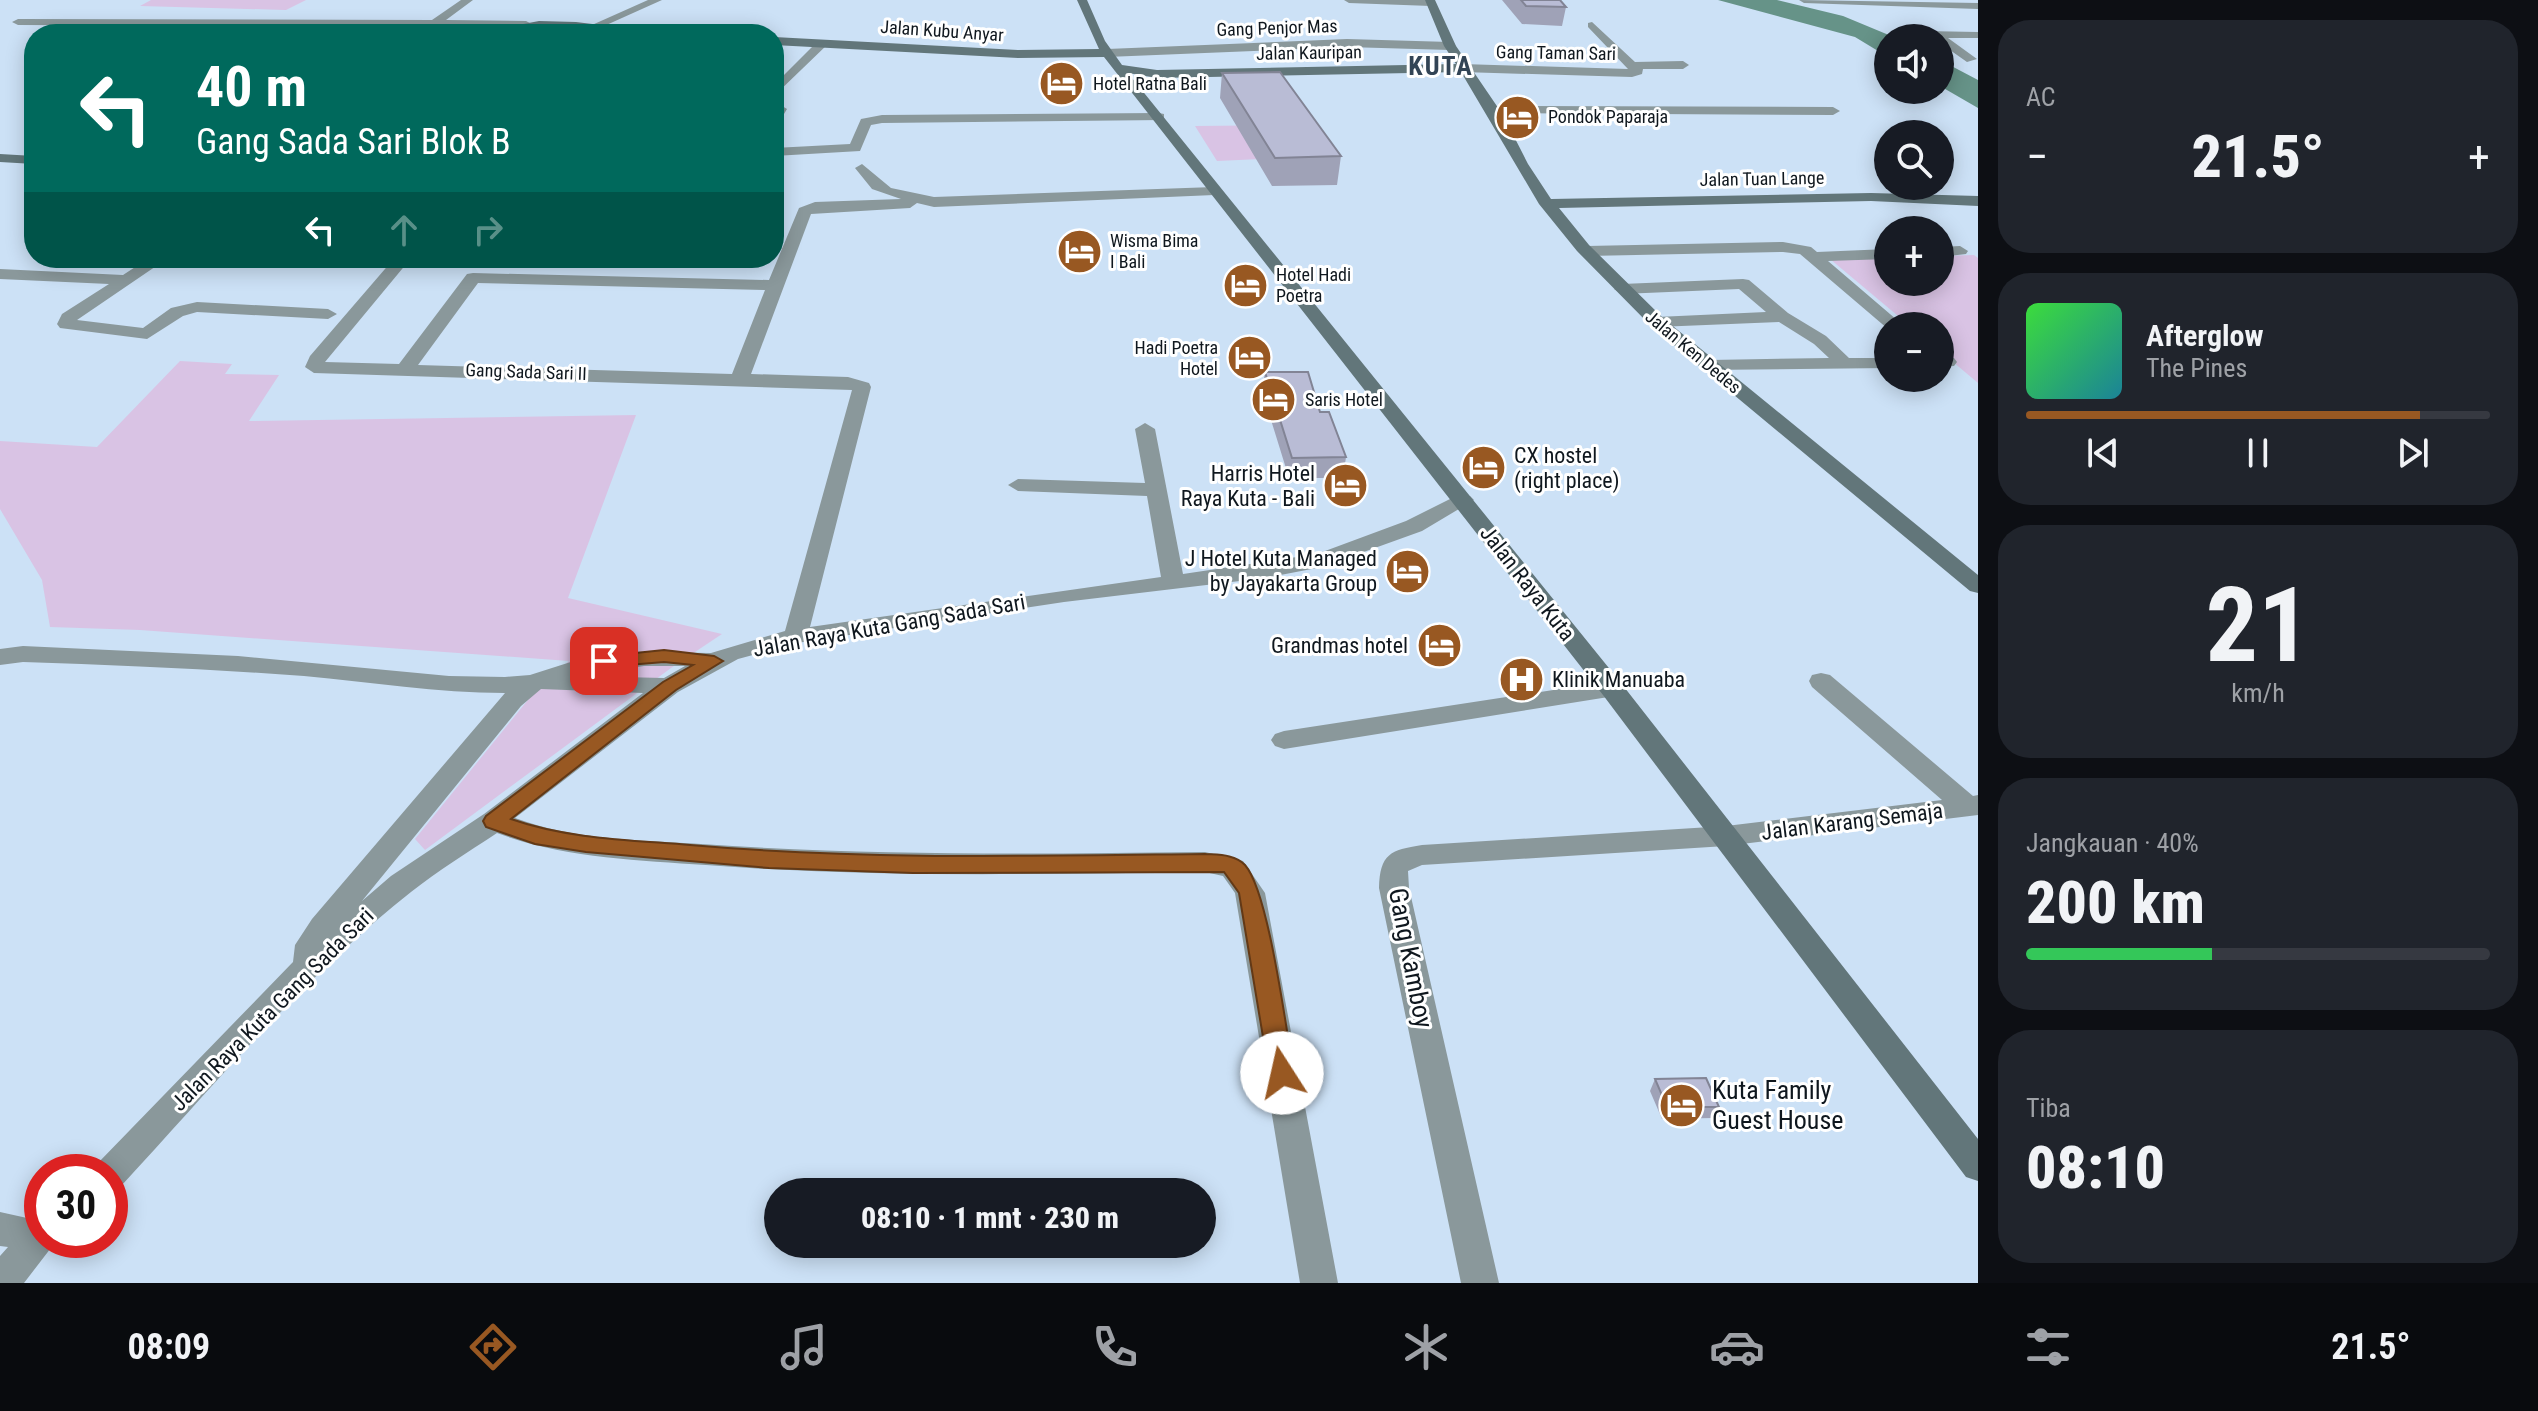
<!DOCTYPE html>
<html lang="id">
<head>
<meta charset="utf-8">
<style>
	body { margin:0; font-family:"Roboto Condensed",sans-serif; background:#20242c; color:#f1f3f6; height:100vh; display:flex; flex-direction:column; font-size:30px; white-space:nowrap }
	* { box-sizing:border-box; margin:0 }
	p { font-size:26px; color:#9ea1a6 }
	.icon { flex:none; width:44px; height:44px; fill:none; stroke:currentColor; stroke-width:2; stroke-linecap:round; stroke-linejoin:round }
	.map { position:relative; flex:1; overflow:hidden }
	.details { display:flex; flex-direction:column; gap:20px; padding:20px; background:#0d0f14; width:560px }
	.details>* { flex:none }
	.top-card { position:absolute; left:24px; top:24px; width:760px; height:244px; border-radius:32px; box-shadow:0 4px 20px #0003; background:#00695c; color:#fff; overflow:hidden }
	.tools { position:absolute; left:1874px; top:24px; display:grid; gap:16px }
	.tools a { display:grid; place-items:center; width:80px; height:80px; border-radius:50%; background:#171b24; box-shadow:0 4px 20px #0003; font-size:40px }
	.speed { position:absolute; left:24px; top:1154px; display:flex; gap:16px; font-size:40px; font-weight:700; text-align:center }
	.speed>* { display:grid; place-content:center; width:104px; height:104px; border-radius:50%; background:#171b24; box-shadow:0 4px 20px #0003; line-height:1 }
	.speed .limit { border:12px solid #d22; background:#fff; color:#111 }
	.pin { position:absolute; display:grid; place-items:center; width:68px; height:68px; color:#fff; margin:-34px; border-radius:16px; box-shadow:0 4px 12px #0006 }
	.me { position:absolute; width:88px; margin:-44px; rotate:350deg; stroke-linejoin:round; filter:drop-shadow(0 0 6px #0008) }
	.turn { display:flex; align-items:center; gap:28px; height:168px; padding:0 40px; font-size:36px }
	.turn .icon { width:104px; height:104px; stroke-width:2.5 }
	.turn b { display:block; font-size:56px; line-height:68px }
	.lanes { display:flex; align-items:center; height:76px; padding:0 40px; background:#0003; justify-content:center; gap:40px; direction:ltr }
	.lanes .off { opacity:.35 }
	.big { font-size:60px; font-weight:800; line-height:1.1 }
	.details .tile { flex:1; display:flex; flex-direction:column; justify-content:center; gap:12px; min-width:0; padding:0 28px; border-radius:32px; background:#20242c }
	.details .dial { align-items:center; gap:0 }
	.dial b { font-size:104px; line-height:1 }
	.song { display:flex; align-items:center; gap:24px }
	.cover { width:96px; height:96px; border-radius:12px; background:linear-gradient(135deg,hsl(120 70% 55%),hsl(190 70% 35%)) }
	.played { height:8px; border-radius:4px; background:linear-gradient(90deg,#985822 85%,#363941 85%) }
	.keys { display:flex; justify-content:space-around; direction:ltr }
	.heat { display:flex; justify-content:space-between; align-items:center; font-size:44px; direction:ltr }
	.charge { height:12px; border-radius:6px; background:linear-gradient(90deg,#34c759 40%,#363941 0) }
	.trip { position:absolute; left:764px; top:1178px; width:452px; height:80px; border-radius:40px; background:#171b24; box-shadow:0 4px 20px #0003; font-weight:800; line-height:80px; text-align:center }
	.menu { display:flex; height:128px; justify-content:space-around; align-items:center; background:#090b0e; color:#9ea1a6 }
	.menu .icon { width:56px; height:56px }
	.menu .current { color:#985822 }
	.menu b { font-size:36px; color:#f1f3f6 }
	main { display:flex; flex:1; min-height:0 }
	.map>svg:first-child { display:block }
	.green { fill:#d9c3e4 }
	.water { fill:#669388 }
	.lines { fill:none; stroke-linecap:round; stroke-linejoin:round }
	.street { fill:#8a989b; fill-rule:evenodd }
	.secondary { fill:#62767a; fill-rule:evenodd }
	.wall { fill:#9fa2b7 }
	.building { fill:#b9bcd5; stroke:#828495; stroke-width:2 }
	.route { fill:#985822; stroke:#633916; stroke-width:2 }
	.labels { text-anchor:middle; stroke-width:6; stroke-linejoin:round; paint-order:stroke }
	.far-street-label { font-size:18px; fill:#0f171e; stroke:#fff }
	.far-poi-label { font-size:18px; fill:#0f171e; stroke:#fff; text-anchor:start }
	.poi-label { font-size:22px; fill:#0f171e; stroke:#fff; text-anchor:end }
	.street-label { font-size:22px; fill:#0f171e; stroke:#fff }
	.far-district-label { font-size:26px; font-weight:bold; letter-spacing:2px; fill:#324455; stroke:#fff }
	.near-street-label { font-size:26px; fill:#0f171e; stroke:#fff }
	.near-poi-label { font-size:26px; fill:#0f171e; stroke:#fff; text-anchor:start }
</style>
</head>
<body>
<main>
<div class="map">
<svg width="1978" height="1283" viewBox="0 0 1978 1283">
	<rect width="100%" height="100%" fill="#cce1f6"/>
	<path class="green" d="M151,0H306L286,10L140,6Z
		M440,24L426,34H206L229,25Z
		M1284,125L1307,157L1217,161L1195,126Z
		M1974,255L1978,258V383L1940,351V326H1910L1830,259L1888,258V282H1940V256Z
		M180,361L232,364L225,374L279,375L249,421L636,415L568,598L722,634L671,668L425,850L415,839L536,690L569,661L140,630L50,627L42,580L0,509V441L97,447Z"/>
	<path class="water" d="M1718,0H1777L1843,16L1896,38H1888V57L1855,37Z
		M1940,60L1978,80V108L1940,86Z"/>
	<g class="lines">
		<path class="street" d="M461,0H473L446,20L526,21L532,24L526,27L18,25L12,22L18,19L432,20Z
			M648,0H662L593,31L583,29Z
			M1344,0H1432L1436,3L1431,6L1349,3Z
			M1799,0L1978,3V9L1804,3Z
			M1592,22L1635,62L1683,61L1689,65L1683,69H1643L1642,74L1632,77L1462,72L1456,68L1462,64L1628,69L1588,27V23Z
			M1924,31L1978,32V38H1948L1977,59L1967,62L1940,43V38L1920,36L1918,34Z
			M1347,39L1450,42L1456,46L1450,50L1347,47L1107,57L1101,53L1107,49Z
			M819,40L829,43L774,96V85Z
			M774,101L787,109L781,119L776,120Z
			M1492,106L1833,107L1840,111L1833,115L1487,113V107Z
			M1159,113L1164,114V120L882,123L871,125L860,151L774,156V148L850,144L861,119L882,115Z
			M862,164L891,188L934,197L1214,187L1221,191L1214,195L934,207L917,203L910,208L811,214L751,374L848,377L869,383L871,387L810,627L1161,577L1147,496L1018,491L1008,485L1018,479L1145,483L1135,429L1145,423L1155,429L1183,574L1317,554L1406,521L1456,496H1470L1474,500L1422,531L1322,567L1265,578L1064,602L797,643L738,659L678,692L515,818C573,840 640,840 701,844C869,856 1037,854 1205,852L1243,861L1265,893L1338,1283H1300L1235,893L1223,876L1205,872C1039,874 872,878 706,865C636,860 563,858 497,833C468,852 438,871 411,892C306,974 213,1087 122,1185L110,1190V1172H94L98,1163L293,962L295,945L312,919L505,693C437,693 371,682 304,676C210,669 117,665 23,662L0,665V649L23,646L238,656L449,676L505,677L530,675L577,660L622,652L711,653L785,631L852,390L314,373L305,367L310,356L391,262L390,258H406L407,263L325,362L399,364L467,274L473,273L769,280L799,208L815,202L901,199L872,189L855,168ZM478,283L765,290L732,374L418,365ZM644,666H685L664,678L577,676ZM541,689L643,693L484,814L391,876L362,901L521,706Z
			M1783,242L1811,247L1817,252L1888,249V259L1828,261L1904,326H1888V329L1800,254L1783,252L1587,256L1579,251L1587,246Z
			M1960,246L1968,251L1966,254L1940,257V247Z
			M149,258H168L77,320L143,328L171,308L197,302L328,309L337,314L328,319L197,312L183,316L147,339L60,328L57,324L62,314L109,284L0,279V269L123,275Z
			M1743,279L1749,280L1788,313L1826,336L1849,358H1888V368L1703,370L1701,366L1710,360L1829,358L1814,344L1779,322L1657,327L1648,322L1657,317L1766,312L1739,289L1622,294L1614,289L1622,284Z
			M1940,357L1954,358L1957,362L1954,366L1940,367Z
			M1821,673L1830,675L1973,796L1978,795V815L1726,846L1422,865L1408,871L1409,888L1499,1283H1461L1379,888C1380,854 1390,850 1422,845L1726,826L1942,800L1812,687L1809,681L1812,675Z
			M1612,681L1621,683L1624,689L1621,695L1284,749L1275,746L1271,740L1275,734L1284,731Z
			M0,1212L36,1220L42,1217V1240H57L24,1283H0V1256L8,1247L0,1246Z"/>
		<path class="secondary" d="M1077,0H1087L1105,41L1122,65L1157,70L1456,64L1444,46L1425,0H1435L1456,46L1503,115L1528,164L1551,199L1871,193L1978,196V206L1871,201L1559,208L1589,245L1663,318L1978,575V593L1970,591L1651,326L1577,251L1539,204L1461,72L1157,78L1128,73L1621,683L1978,1139V1181L1966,1177L1603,695L1104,57L1018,58L774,45V37L1018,50L1099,49Z
			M539,21L576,22L649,31L655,34H618L557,27L499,34L518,25Z
			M0,154L34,156V164L0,162Z"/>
	</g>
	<path class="wall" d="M1502,0H1560L1566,7L1562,26L1522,24Z
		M1222,73L1341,156L1337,185L1272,186L1220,98Z
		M1265,372L1320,412L1346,457L1343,478H1289L1262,391Z
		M1655,1079L1719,1107L1713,1118L1662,1119L1650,1091Z"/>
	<path class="building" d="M1521,0H1560L1566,7L1526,6Z
		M1280,72L1341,156L1275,158L1222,73Z
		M1265,372H1308L1320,412H1329L1346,457L1292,458Z
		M1706,1078L1719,1107H1667L1655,1079Z"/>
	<path class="route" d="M664,650L714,656L723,661L676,690L511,819C568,839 630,840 690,845C861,860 1033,856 1205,854C1218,855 1235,854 1245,865C1269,892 1286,1031 1294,1073L1290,1080L1282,1083L1273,1080L1269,1073L1239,893L1224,872L913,873L769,868L586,852L535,844L486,827L483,821L486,816L663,682L693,665L664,662L604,667L595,661L597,657Z"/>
	<defs>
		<symbol id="hotel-disc" viewBox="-11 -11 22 22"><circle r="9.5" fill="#985822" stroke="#fff"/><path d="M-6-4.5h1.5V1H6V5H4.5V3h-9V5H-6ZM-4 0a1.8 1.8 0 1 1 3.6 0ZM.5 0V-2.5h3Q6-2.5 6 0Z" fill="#fff"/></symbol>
		<symbol id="hospital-disc" viewBox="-11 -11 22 22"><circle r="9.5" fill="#985822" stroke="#fff"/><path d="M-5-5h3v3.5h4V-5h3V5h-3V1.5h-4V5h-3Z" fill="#fff"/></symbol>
	</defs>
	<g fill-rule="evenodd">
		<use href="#hotel-disc" x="1036" y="58" width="51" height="51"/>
		<use href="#hotel-disc" x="1492" y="92" width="51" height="51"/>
		<use href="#hotel-disc" x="1054" y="226" width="51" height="51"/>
		<use href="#hotel-disc" x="1220" y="260" width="51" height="51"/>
		<use href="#hotel-disc" x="1224" y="332" width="51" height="51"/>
		<use href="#hotel-disc" x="1248" y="374" width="51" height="51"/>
		<use href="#hotel-disc" x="1458" y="442" width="51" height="51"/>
		<use href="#hotel-disc" x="1320" y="460" width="51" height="51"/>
		<use href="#hotel-disc" x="1382" y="546" width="51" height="51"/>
		<use href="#hotel-disc" x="1414" y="620" width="51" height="51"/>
		<use href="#hospital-disc" x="1496" y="654" width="51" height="51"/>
		<use href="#hotel-disc" x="1656" y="1080" width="51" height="51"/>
	</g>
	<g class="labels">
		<g class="far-street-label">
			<text transform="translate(1277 28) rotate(-2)" y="6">Gang Penjor Mas</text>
			<text transform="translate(942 31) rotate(4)" y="6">Jalan Kubu Anyar</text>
			<text transform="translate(1309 53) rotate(-1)" y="6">Jalan Kauripan</text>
			<text transform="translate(1556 53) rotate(1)" y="6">Gang Taman Sari</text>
			<text transform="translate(1762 179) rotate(-1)" y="6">Jalan Tuan Lange</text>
			<text transform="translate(1693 352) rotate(40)" y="6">Jalan Ken Dedes</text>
			<text transform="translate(526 372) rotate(2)" y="6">Gang Sada Sari II</text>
		</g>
		<g class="far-poi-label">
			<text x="1093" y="90">Hotel Ratna Bali</text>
			<text x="1548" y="123">Pondok Paparaja</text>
			<text x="1110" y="247">Wisma Bima<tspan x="1110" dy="21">I Bali</tspan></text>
			<text x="1276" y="281">Hotel Hadi<tspan x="1276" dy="21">Poetra</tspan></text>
			<text x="1218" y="354" text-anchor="end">Hadi Poetra<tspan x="1218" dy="21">Hotel</tspan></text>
			<text x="1305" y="406">Saris Hotel</text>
		</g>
		<g class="poi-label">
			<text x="1514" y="463" text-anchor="start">CX hostel<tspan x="1514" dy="25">(right place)</tspan></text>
			<text x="1315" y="481">Harris Hotel<tspan x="1315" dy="25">Raya Kuta - Bali</tspan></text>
			<text x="1377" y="566">J Hotel Kuta Managed<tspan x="1377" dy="25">by Jayakarta Group</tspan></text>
			<text x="1408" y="653">Grandmas hotel</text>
			<text x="1552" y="687" text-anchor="start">Klinik Manuaba</text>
		</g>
		<g class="street-label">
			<text transform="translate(1528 583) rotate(52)" y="8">Jalan Raya Kuta</text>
			<text transform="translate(889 625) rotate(-10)" y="8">Jalan Raya Kuta Gang Sada Sari</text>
			<text transform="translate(1852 821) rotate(-7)" y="8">Jalan Karang Semaja</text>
			<text transform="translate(272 1009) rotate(-45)" y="8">Jalan Raya Kuta Gang Sada Sari</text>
		</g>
		<g class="far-district-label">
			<text x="1441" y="75">KUTA</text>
		</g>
		<g class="near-street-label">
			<text transform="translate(1411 958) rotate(79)" y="9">Gang Kamboy</text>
		</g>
		<g class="near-poi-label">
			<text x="1712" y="1099">Kuta Family<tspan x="1712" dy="30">Guest House</tspan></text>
		</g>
	</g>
</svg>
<div class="tools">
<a><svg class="icon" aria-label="sound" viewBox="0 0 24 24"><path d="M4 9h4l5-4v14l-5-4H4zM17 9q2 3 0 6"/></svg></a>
<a><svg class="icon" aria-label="search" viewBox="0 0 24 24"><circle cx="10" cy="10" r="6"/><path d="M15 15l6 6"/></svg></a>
<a>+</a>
<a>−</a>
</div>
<div class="speed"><div class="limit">30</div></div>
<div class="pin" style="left:604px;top:661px;background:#d93025"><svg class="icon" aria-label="arrive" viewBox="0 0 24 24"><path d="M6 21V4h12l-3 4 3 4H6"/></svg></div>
<svg class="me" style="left:1282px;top:1073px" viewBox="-20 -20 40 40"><circle r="19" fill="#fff"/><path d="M0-13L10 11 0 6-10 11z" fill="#985822"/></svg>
<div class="trip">08:10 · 1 mnt · 230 m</div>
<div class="top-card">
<div class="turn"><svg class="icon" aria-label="left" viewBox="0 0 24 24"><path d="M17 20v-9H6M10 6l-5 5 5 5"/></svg><div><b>40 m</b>Gang Sada Sari Blok B</div></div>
<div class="lanes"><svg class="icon" aria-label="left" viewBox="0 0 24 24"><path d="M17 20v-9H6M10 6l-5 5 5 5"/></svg><svg class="icon off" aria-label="ahead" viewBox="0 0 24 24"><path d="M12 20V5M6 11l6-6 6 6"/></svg><svg class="icon off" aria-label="right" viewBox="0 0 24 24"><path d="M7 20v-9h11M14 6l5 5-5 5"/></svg></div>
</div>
</div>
<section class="details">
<div class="tile"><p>AC</p>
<div class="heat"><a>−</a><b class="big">21.5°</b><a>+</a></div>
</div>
<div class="tile">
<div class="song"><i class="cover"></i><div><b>Afterglow</b><p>The Pines</p></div></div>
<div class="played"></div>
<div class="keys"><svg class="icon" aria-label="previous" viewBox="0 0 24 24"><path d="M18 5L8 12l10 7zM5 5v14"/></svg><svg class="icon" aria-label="pause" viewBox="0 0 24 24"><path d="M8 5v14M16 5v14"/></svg><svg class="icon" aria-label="next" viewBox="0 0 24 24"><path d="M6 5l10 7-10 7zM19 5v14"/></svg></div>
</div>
<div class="tile dial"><b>21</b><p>km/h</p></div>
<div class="tile"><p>Jangkauan · 40%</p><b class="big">200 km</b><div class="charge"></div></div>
<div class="tile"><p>Tiba</p><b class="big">08:10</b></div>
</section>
</main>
<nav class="menu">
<b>08:09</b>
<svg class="icon current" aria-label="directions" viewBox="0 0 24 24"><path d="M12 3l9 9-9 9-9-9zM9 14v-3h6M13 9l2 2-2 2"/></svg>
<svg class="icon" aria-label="music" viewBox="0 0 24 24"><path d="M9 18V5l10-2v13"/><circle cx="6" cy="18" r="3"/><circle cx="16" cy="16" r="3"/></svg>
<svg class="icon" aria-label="phone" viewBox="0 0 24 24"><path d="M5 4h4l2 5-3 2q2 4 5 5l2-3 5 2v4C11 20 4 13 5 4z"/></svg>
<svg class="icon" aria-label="climate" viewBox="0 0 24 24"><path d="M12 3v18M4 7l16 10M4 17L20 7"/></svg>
<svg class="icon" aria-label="car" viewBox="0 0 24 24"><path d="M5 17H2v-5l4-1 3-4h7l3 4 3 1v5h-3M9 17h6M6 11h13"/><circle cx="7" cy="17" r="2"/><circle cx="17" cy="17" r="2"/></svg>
<svg class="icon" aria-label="filters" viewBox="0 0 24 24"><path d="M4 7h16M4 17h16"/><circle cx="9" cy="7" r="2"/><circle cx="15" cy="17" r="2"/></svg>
<b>21.5°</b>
</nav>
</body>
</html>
